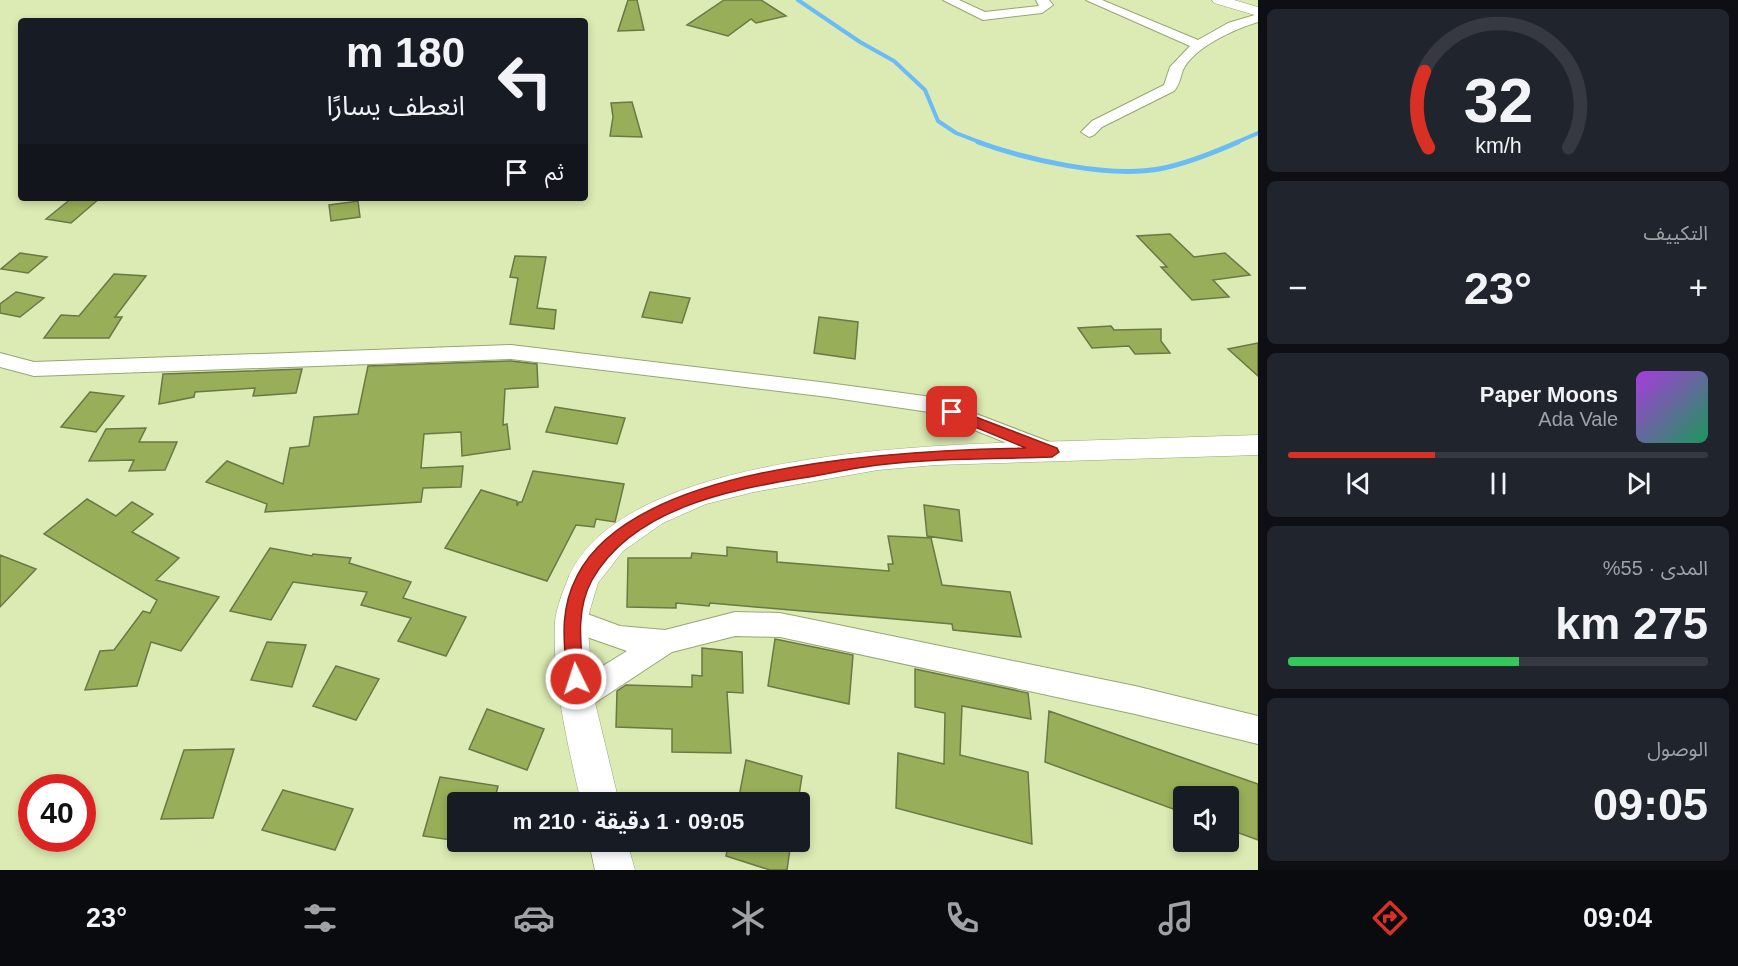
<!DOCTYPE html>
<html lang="ar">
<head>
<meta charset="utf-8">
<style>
	body { margin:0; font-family:Arial,"Noto Sans Arabic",sans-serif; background:#20242c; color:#f1f3f6; direction:rtl; height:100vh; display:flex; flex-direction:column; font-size:22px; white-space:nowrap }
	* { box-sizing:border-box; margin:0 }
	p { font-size:20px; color:#9ea1a6 }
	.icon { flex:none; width:33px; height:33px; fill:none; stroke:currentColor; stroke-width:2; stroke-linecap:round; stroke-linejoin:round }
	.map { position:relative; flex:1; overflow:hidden; direction:ltr }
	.details { display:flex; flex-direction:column; gap:9px; padding:9px; background:#0d0f14; width:480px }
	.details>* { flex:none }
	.hud { position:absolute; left:18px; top:18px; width:570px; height:183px; border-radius:6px; box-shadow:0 3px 9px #0003; direction:rtl; background:#171b24; color:#f1f3f6; overflow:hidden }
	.buttons { position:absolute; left:1173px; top:786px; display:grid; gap:12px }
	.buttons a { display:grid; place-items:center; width:66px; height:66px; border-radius:6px; background:#171b24; box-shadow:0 3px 9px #0003; font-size:30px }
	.speed { position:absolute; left:18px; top:774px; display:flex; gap:12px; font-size:30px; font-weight:700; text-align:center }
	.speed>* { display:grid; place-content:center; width:78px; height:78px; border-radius:50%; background:#171b24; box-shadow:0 3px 9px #0003; line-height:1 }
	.speed .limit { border:9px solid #d22; background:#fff; color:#111 }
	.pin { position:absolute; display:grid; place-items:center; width:51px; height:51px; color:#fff; margin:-26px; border-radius:12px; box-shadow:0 3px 9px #0006 }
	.me { position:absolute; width:66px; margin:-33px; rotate:356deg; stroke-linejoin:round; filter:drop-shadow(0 0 4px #0008) }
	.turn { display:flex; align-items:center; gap:21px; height:126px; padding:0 24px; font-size:27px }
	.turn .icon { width:78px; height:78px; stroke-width:2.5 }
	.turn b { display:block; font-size:42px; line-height:51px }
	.then { display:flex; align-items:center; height:57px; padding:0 24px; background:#0003; gap:12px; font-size:22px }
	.big { font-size:45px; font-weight:700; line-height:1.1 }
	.details .widget { flex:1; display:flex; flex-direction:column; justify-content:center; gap:9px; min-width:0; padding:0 21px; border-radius:9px; background:#20242c }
	.details .dial { align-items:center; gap:0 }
	.dial svg { height:156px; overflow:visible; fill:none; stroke:#363941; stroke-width:7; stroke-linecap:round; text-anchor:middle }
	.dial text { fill:#f1f3f6; stroke:none }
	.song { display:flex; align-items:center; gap:18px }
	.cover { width:72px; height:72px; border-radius:9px; background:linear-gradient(135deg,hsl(280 70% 55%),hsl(150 70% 35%)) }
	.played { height:6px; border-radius:3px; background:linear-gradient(90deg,#d93025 35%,#363941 35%) }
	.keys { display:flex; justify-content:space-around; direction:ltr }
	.heat { display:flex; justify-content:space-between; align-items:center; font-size:33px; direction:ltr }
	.charge { height:9px; border-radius:4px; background:linear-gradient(90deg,#34c759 55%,#363941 0) }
	.trip { position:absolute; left:447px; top:792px; width:363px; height:60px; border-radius:6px; background:#171b24; box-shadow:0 3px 9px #0003; font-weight:700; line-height:60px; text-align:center; direction:rtl }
	.tabs { display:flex; height:96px; justify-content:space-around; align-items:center; background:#090b0e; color:#9ea1a6 }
	.tabs .icon { width:42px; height:42px }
	.tabs .on { color:#d93025 }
	.tabs b { font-size:27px; color:#f1f3f6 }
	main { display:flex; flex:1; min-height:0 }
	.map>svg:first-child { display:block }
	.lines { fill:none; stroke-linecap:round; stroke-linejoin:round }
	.stream-far1 { stroke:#6bbcf6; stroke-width:4 }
	.stream { stroke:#6bbcf6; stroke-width:5 }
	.building { fill:#98ae58; stroke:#6a7845; stroke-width:1.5 }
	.minor-casing { stroke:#97a671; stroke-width:2 }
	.tertiary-casing { stroke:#97a671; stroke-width:1 }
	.minor { fill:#fff; fill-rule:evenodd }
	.tertiary { fill:#fff; fill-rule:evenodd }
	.route { fill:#d93025; stroke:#8d1f18; stroke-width:1.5 }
</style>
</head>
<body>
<main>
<section class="details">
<div class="widget dial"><svg viewBox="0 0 100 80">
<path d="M14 69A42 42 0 1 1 86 69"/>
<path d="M14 69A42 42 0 0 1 12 30" stroke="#d93025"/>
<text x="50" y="56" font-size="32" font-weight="700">32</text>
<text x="50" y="72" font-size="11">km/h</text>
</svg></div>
<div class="widget"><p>التكييف</p>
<div class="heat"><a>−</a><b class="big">23°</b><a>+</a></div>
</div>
<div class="widget">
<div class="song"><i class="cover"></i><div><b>Paper Moons</b><p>Ada Vale</p></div></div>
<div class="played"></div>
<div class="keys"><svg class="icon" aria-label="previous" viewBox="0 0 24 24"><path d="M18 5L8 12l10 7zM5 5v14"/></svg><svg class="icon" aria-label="pause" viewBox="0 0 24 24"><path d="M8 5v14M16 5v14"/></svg><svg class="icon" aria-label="next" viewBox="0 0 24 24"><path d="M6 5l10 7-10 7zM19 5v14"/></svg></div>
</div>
<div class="widget"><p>المدى · 55%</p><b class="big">275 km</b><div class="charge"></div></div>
<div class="widget"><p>الوصول</p><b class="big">09:05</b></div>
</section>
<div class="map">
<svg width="1258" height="870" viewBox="0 0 1258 870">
	<rect width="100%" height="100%" fill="#dbebb3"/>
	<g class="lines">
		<path class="stream-far1" d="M798,0L860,42L894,61L925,90L938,121L956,133L982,143
			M1235,143L1258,133"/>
		<path class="stream" d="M978,142C1027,160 1108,178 1159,169C1186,164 1213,153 1238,142"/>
	</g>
	<path class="building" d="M628,0H637L644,30L618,31Z
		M724,0H761L786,16L756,23L751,19L728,36L687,25Z
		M632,102L642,137L610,136L613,117L611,103Z
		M72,198H100L71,223L46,219Z
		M358,201L360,217L331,221L329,205Z
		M1170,234L1194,257L1225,253L1250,275L1213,280L1229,297L1192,300L1161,267H1167L1137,236Z
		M20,253L47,257L28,273L1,269Z
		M515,256L546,257L537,308L556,310L554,329L510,324L518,278L510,277Z
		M114,274L146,276L115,317H122L109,338H44L61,315L79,316Z
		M16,292L44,298L20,317L0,313V304Z
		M650,292L690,298L682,323L642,317Z
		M819,317L858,322L855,359L814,353Z
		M1111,326L1114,330L1161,329V341L1170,353L1135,354L1129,346L1092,348L1078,328Z
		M1258,343V376L1228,349Z
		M511,361L537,364L538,387L505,389L503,425L507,424L510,449L462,456L461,432L424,434L421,468L463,466L461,487L423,488L421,502L265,512L267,504L206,482L227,461L283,484L290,448L309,446L314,417L358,414L368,366Z
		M302,369L296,393L253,396L255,388L195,392L194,397L159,404L163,374Z
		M90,392L124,396L96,432L61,427Z
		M555,407L625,418L617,444L546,432Z
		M146,428L139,442H177L165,470L129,471L134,460L89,461L106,429Z
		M533,471L624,484L615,522L596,519L594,527L576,525L547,581L445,548L481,490L517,501V506L519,502H522Z
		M87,499L116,516L132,502L153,514L132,532L179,558L156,580L219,597L181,651L151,642L137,686L85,690L100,651L114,650L143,611L150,613L157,600L44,534Z
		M924,505L959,510L962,541L927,536Z
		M888,536L931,538L942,585L1010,592L1021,637L953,630L952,624L710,603L709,606L676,603V608L627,607L628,558H691L692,553L727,556V547L777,552V562L889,571L888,564H893Z
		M270,548L312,556L313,554L351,558L349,563L411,582L403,598L466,617L446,656L398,641L411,618L361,605L367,592L293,582L271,620L230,611Z
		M0,555L36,569L0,607Z
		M775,639L853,655L849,704L768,686Z
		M267,642L306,645L292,687L251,680Z
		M702,648L742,652L743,693L727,692L731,753L672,752V729L616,727L617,691L626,685L692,687V675L702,676Z
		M336,666L379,679L356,720L313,706Z
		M915,669L1028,693L1031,719L962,706L960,755L1028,772L1032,844L896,808L898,753L944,764L945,713L915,707Z
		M487,709L544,729L527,770L469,749Z
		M1049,711L1258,784V840L1228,829V796H1184V813L1045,762Z
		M234,749L213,818L161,819L184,750Z
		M746,760L802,776L798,802H738Z
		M440,777L498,786L494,802H458V841L423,836Z
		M283,790L353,809L335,850L262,830Z
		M729,842H791L787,870H770L726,856Z"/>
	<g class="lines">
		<defs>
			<path id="minor" d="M943,0H959L985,12L1039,6L1036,0H1049L1053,5L1042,13L983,20Z
				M1086,0H1102L1198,40L1228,23L1258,14V22C1235,29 1194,47 1183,70C1180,78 1180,84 1174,91L1102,127L1094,135L1089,137L1081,132L1092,121L1164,85L1170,67L1190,46Z
				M511,345L828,383L932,397L1060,446L1063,452L1060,458L1052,461L929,412L828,397L511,359L34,376L0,367V353L34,362Z
				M571,608L620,626L665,630L735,612L780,613L1135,686L1258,716V744L1135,714L780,637L735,636L672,652L587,708L577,712L567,708L563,698L567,688L627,651L561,628L558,620L561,612Z"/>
			<path id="tertiary" d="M1212,0H1234L1258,7V16L1214,3Z
				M1258,435V455L936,465L878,470L754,492L706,504L663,523L623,551L598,583L587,620L594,698L619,802H581C568,746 552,680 555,622C556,608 564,589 569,576C626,448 950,444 1070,441C1133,439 1195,437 1258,435Z
				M589,842H627L635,870H595Z"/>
		</defs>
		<use href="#minor" class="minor-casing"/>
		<use href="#tertiary" class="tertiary-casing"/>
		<use href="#minor" class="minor"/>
		<use href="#tertiary" class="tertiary"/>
	</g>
	<path class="route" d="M952,408L1057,448L1059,452L1052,457C994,459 936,458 878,465C853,468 827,474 802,478C728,490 632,509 592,580C575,611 581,646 584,679L582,684L576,687L569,684L567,679C564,641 559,611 577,576C636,460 911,450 1026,448L948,416L946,412L948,409Z"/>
</svg>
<div class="buttons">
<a><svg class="icon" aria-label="sound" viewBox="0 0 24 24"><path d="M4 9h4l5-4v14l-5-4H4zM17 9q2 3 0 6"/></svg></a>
</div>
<div class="speed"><div class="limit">40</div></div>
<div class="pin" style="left:952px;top:412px;background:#d93025"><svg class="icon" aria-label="arrive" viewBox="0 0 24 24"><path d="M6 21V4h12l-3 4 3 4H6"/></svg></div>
<svg class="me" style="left:576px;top:679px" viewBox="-20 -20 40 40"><circle r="17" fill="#d93025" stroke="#fff" stroke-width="3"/><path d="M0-11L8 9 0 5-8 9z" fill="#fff"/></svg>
<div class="trip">09:05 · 1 دقيقة · 210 m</div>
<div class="hud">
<div class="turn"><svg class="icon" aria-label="left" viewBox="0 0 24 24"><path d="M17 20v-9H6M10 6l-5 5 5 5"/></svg><div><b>180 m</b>انعطف يسارًا</div></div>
<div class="then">ثم<svg class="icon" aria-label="arrive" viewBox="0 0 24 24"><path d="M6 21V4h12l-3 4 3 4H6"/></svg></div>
</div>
</div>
</main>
<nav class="tabs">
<b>09:04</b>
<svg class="icon on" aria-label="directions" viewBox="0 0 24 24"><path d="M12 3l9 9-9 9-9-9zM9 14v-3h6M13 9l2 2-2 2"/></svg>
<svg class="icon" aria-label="music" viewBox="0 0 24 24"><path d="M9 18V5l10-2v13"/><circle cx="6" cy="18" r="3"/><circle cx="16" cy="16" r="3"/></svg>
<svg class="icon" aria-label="phone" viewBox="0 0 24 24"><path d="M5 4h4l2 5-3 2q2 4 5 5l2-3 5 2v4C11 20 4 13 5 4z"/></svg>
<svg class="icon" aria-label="climate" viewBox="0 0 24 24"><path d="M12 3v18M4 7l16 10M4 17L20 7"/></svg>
<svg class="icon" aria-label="car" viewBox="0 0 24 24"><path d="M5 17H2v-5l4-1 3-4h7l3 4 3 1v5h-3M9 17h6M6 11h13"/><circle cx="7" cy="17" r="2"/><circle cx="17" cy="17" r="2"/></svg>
<svg class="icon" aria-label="filters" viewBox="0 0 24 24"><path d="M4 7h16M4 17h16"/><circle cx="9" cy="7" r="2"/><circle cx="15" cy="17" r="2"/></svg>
<b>23°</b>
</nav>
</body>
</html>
